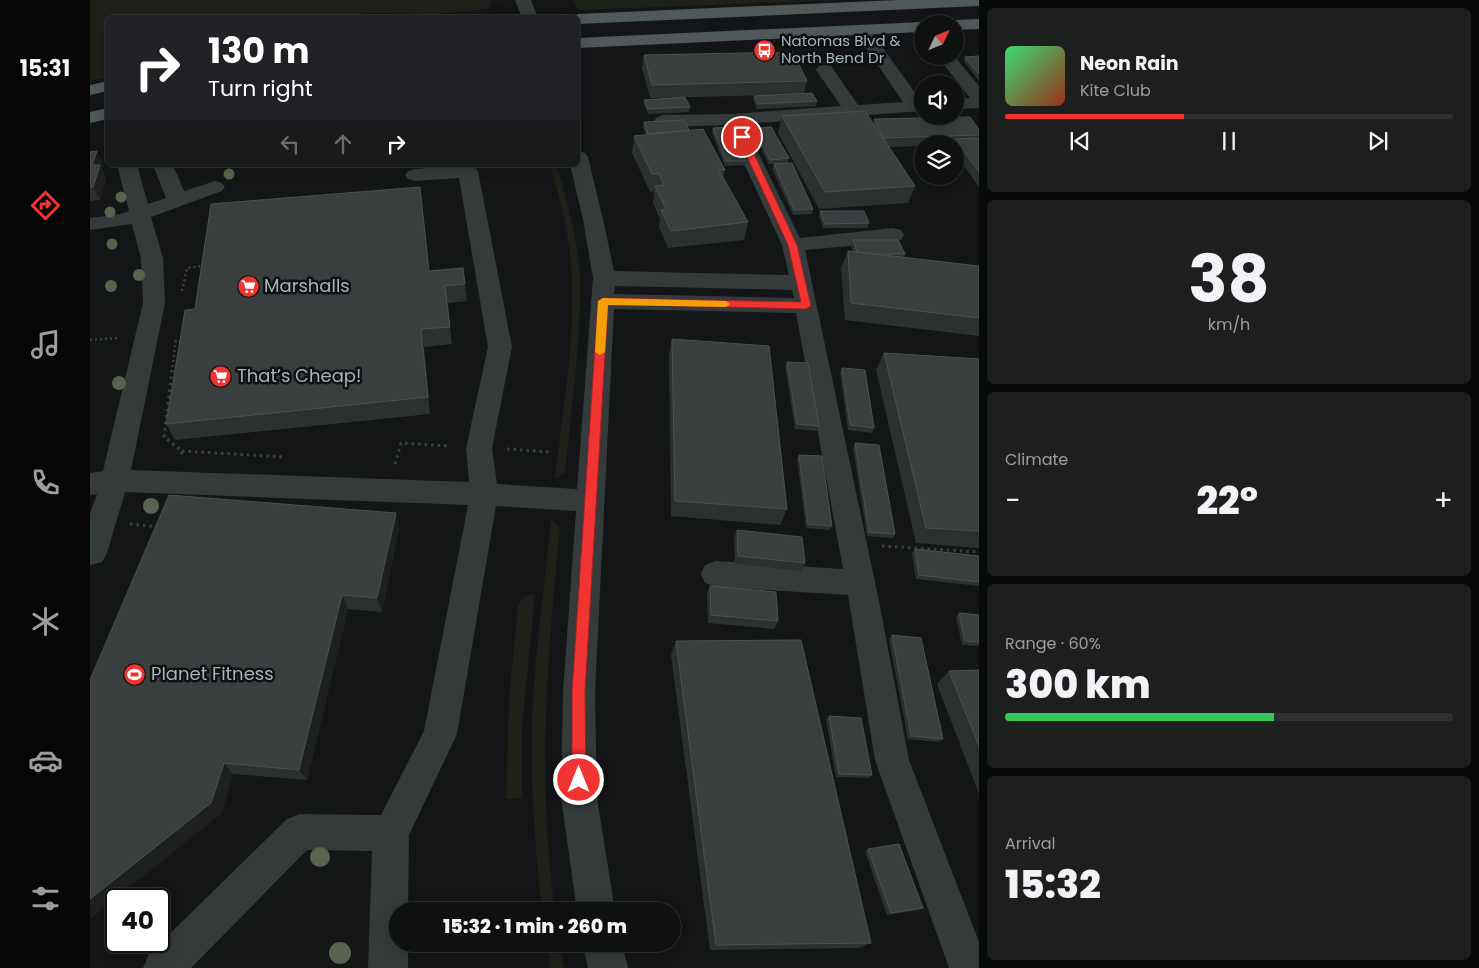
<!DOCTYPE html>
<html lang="en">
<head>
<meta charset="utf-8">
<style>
	body { margin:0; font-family:Poppins,sans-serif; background:#1d1e1e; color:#f1f3f6; height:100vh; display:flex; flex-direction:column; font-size:19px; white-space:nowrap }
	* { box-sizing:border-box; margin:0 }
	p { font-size:16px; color:#9b9d9f }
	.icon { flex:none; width:28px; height:28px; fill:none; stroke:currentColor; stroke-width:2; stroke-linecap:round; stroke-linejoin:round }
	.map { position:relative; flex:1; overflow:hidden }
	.panel { display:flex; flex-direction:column; gap:8px; padding:8px; background:#080909; width:500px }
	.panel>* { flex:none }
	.hud { position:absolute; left:15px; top:15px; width:475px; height:152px; border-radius:8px; box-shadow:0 2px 12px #0003,0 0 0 1px #2f3030; background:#202124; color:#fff; overflow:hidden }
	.needle { width:32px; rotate:47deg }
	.fabs { position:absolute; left:824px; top:15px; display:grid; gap:10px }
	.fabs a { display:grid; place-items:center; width:50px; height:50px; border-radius:50%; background:#0f1010; box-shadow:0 2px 12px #0003,0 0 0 1px #2f3030; font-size:25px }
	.speed { position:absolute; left:15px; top:888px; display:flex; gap:10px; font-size:25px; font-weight:700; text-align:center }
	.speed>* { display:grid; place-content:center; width:65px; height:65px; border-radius:50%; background:#0f1010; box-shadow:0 2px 12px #0003,0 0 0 1px #2f3030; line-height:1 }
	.speed .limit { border:2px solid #111; border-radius:8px; background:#fff; color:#111 }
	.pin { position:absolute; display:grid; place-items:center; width:42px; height:42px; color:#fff; margin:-21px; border:2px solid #fff; border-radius:50%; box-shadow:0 1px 5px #0007 }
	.me { position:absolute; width:55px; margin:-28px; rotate:0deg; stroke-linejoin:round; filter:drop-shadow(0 0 4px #0008) }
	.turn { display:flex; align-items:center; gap:18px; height:105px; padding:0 20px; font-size:22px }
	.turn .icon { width:65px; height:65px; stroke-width:2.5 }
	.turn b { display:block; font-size:35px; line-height:42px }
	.lanes { display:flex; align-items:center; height:48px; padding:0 20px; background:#0003; justify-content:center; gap:25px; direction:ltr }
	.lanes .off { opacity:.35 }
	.big { font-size:38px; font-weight:800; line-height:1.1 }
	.panel .card { flex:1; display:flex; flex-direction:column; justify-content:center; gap:8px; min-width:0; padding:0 18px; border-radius:8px; background:#1d1e1e }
	.panel .dial { align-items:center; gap:0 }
	.dial b { font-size:65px; line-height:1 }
	.song { display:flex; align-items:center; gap:15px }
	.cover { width:60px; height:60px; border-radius:8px; background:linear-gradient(135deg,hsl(140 70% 55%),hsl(10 70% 35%)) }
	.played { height:5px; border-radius:2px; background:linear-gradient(90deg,#f13431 40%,#2f3030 40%) }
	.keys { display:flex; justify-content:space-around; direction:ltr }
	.heat { display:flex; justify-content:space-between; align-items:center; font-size:28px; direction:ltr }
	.charge { height:8px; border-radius:4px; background:linear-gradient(90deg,#34c759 60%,#2f3030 0) }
	.trip { position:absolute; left:299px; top:902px; width:292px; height:50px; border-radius:25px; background:#0f1010; box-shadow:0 2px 12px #0003,0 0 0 1px #2f3030; font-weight:800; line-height:50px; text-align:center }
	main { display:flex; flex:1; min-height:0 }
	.tabs { display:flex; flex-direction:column; width:90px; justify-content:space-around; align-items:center; background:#060606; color:#9b9d9f }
	.tabs .icon { width:35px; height:35px }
	.tabs .selected { color:#f13431 }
	.tabs b { font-size:22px; color:#f1f3f6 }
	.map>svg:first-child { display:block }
	.green { fill:#1d211a }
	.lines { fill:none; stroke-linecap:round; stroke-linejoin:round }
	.path-far1 { stroke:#3b4142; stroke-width:2.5; stroke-dasharray:2 3; stroke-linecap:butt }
	.path { stroke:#3b4142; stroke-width:3; stroke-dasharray:2.5 4; stroke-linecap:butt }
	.minor { fill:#353a3b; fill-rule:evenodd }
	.major { fill:#51585a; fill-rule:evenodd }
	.tree { fill:#59624f }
	.wall { fill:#2d3031 }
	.shaded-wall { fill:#1e1f20 }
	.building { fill:#3a3e3f; stroke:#4b5152 }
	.route { fill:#f13431; stroke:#9d2220 }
	.slow { fill:#f59e0b }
	.labels { text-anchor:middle; stroke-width:5; stroke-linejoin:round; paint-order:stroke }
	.far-poi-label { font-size:15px; fill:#a6b5b6; stroke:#0f1011; text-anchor:start }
	.poi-label { font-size:18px; fill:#a6b5b6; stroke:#0f1011; text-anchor:start }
</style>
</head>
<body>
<main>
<nav class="tabs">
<b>15:31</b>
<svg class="icon selected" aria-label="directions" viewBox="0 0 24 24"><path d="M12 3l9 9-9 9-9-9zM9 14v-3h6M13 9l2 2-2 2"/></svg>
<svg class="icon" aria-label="music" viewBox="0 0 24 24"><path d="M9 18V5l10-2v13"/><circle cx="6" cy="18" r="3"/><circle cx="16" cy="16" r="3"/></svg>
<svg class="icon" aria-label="phone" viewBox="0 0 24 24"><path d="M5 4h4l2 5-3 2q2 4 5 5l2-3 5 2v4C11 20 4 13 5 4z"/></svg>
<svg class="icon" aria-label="climate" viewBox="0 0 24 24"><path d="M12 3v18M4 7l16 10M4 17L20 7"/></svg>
<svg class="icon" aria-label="car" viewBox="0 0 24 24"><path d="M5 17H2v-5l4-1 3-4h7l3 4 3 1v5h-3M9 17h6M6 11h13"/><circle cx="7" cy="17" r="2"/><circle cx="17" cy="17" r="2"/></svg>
<svg class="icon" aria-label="filters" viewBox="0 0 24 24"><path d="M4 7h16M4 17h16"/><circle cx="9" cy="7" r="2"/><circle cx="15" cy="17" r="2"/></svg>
</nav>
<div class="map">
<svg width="889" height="968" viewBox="0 0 889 968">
	<rect width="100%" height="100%" fill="#141516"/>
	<path class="green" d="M0,0H422L401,1L399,9L347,14L274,13L269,18H18L17,77L0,81Z
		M482,0H751L489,10Z
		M460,165H467C477,203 489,241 490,280C491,343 481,411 475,473L465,479C473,408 488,325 480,254C477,224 468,194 460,165Z
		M461,519L470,527C457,657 447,780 465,911H452C445,847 440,782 442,717C445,651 455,585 461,519Z
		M438,595H445L432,725V798L416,799L419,699L428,605L432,599Z
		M457,944H470L474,968H460Z"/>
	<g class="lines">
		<path class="path-far1" d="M92,291L97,268L112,266V264
			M0,340L29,338
			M82,372L86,337"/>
		<path class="path" d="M82,370L74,437L92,451L91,457
			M417,449L461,452
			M92,451L194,457
			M305,464L311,443L360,446
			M40,524L69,527
			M792,546L889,552"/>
		<path class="minor" d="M425,0H441L448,18H432Z
			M772,25L778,27L831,101H832V111L654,124L710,238L803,228L811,230L814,235L811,240L803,242L715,250L790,606L819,760L889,942V968H859L785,760L758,595L626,587L615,583L611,574L615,565L626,561L753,569L706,313L524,309L505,692L507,798L525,911H487L471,798L473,692L486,511L406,506L367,734L319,835L318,911H308V944H318V968H278L282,851L217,850L101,968H53L59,954L197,819L210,814L291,815L334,731L378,505L35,492L17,553L12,562L0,565V514L7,494L0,495V473L13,471L53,303L51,258L42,224L0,230V218L31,214L39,211L27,165H47L58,204L76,198L63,165H83L94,191L125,181L132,183L135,187L132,191L61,217L73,258L75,303L41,470L379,482L376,448L398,347L369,178L325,181L318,179L315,175L318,171L325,169L378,165L385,167L388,171L422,347L402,448L407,484L487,489L503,278L493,219L480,165H488V151L495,153L498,157L513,219L524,271L699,275L692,245L636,125L573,127L567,125L564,121L567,117L573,115L643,114L751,106L726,70L729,66L735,65L741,66L768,105L813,102L764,30L766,27ZM525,286L702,290L704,298L524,294Z
			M858,56L865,57L889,86V108L865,109V99L880,98L851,61L853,57Z
			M493,944H532L538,968H498Z"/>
		<path class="major" d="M808,0H889V6L488,24V18H481L488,14Z
			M889,19V29L865,30V24H858L865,20Z
			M832,22L838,24H832V32L488,48V38Z
			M18,81V91L0,95V85Z
			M18,108V119L0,123V112Z"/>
	</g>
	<g class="tree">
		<circle cx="139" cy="174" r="5.5"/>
		<circle cx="31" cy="197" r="5.5"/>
		<circle cx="20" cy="212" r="5.5"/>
		<circle cx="22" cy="244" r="5.5"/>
		<circle cx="49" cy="275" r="6"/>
		<circle cx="21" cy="286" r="6"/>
		<circle cx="29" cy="383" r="7"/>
		<circle cx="61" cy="506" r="8"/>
		<circle cx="230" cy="857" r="10"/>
		<circle cx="250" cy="953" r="11"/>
	</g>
	<path class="wall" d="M554,55L717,81L714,93L727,101L726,106L667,109L663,100L664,96L679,95L560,98L552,68Z
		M889,56V81L874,61L875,57Z
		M554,100L600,107L599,112L558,114L554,104Z
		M692,116L783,123L784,119L889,130V187L865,153V144H832V146L799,147L825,186L818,203L729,209L688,133Z
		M554,122L599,130L635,170L633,178L658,222L654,240L578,248L569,227L570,219L563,203L564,191L560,192L542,153L544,136L556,135L553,127Z
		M623,128L656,161L655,165L635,166L622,133Z
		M664,128L699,158L698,163L723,209L722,214L703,215L682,169L684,164H679L663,133Z
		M0,152L13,164L12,169L16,178L10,200L0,201Z
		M730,211L779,223L777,228H733L729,216Z
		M763,240L815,254L814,257L889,266V336L755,320L751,268L758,251L763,252L761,245Z
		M340,271L375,284L377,301L357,303L362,344L334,347L340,414L85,440L76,424L105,309Z
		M582,339L697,509L690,525L581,516L579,356Z
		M794,353L889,359V548L826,543L786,370Z
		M697,362L729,426L727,431L705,429L695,366Z
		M752,368L784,428L782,433L758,430L750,372Z
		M765,443L805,534L803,538L777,536L763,448Z
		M709,455L742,526L740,530L716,528L707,459Z
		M309,528L292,612L258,609L217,780L143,774L132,813L0,680Z
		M647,530L715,563L711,571L645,564L644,538Z
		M825,549L889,556V586L826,579L822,553Z
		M620,586L688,621L684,629L618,623L617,594Z
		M869,613L889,615V646L872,645L866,617Z
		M802,635L853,739L849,742L818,739L799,639Z
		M586,641L781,943L769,948L620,950L581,655Z
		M889,670V794L847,684L859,671Z
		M739,716L782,775L779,778L746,777L736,719Z
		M778,849L833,908L829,910L797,915L775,851Z"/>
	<path class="shaded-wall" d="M7,151L13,164L12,169L16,178L10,200L3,187L2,165Z
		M331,329L334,347L340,414L338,397Z
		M306,513L309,528L292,612L287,598Z
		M252,595L258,609L217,780L209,770Z
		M134,763L143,774L132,813L0,919V899Z"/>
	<path class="building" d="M703,52L717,81L562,85L554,55Z
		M889,56V74L875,57Z
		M722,93L727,101L668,104L664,96Z
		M595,97L600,107L558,109L554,100Z
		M775,111L825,186L735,192L692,116Z
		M880,117L889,130V135L794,138L784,119Z
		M594,120L599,130L558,134L554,122Z
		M641,127L656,161H636L623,128Z
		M681,127L699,158L680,160L664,128Z
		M613,129L635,170H629L658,222L581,231L571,210L576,209L565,186L574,185L569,174H562L544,136Z
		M889,138V172L866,139Z
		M7,151L2,165H10L3,187H0V152Z
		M702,163L723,209L704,210L684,164Z
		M330,187L339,271L373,268L375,284L355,286L360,327L331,329L338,397L76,424L95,310L105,309L121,204Z
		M730,211H774L779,223L735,224Z
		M763,240H808L815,254H786L767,252Z
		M758,251L889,266V318L761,303Z
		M582,339L679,346L697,509L585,501Z
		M794,353L889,359V531L836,528Z
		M697,362L718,363L729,426L707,424Z
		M752,368L775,370L784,428L760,425Z
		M765,443L789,445L805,534L779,532Z
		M709,455L732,456L742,526L718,524Z
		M79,495L306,513L287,598L252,595L209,770L134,763L121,803L0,899V680Z
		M647,530L712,537L715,563L648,556Z
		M825,549L889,556V582L829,575Z
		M620,586L686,592L688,621L621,615Z
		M869,613L889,615V642L875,641Z
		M802,635L831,638L853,739L821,736Z
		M711,640L781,943L626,945L586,641Z
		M889,670V746L859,671Z
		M739,716L771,718L782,775L749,774Z
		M809,844L833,908L801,913L778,849Z"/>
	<path class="route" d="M652,134L656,137L707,245L721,306L716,309L518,304L495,692L496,780L494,785L489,788L484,785L482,780V692L508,301L513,298L711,302L698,245L648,137Z"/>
	<path class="slow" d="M513,298L636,301L640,304L636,307L518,305L515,352L510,355L505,352L508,301Z"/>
	<defs>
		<symbol id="bus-disc" viewBox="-11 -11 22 22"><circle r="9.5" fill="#f13431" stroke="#0f1011"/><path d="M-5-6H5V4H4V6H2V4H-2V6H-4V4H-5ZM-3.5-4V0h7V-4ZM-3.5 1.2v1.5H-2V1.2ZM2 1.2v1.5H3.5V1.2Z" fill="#fff"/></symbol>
		<symbol id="supermarket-disc" viewBox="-11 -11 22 22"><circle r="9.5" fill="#f13431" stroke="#0f1011"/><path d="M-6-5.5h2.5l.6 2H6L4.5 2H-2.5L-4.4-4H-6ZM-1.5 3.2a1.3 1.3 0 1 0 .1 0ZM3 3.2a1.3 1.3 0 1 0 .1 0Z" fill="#fff"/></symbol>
		<symbol id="stadium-disc" viewBox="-11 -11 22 22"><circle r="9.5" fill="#f13431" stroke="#0f1011"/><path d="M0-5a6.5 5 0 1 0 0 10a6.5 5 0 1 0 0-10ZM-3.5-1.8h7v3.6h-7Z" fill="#fff"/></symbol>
	</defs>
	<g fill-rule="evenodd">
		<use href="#bus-disc" x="662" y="38" width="25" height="25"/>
		<use href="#supermarket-disc" x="146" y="274" width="25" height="25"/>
		<use href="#supermarket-disc" x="118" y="364" width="25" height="25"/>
		<use href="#stadium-disc" x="32" y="662" width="25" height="25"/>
	</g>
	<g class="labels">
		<g class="far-poi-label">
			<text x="691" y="46">Natomas Blvd &amp;<tspan x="691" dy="17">North Bend Dr</tspan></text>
		</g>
		<g class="poi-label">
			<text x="174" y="292">Marshalls</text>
			<text x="147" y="382">That’s Cheap!</text>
			<text x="61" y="680">Planet Fitness</text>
		</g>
	</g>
</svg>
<div class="fabs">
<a><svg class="needle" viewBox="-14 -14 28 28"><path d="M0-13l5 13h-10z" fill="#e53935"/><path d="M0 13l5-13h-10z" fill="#9b9d9f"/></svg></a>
<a><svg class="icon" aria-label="sound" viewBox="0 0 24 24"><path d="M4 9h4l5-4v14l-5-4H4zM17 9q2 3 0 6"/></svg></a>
<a><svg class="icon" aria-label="layers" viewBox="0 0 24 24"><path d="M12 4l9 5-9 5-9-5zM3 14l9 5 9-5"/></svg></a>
</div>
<div class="speed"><div class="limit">40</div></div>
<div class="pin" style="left:652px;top:137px;background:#d93025"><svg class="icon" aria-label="arrive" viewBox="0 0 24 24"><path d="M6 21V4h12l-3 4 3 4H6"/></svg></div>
<svg class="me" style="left:489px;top:780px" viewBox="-20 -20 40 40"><circle r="17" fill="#f13431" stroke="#fff" stroke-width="3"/><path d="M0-11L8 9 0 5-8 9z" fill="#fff"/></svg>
<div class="trip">15:32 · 1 min · 260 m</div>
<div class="hud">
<div class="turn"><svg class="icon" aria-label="right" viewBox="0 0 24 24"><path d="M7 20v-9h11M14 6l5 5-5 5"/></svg><div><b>130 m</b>Turn right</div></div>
<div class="lanes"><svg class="icon off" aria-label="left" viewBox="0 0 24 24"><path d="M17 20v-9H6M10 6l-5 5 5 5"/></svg><svg class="icon off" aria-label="ahead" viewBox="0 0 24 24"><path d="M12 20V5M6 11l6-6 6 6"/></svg><svg class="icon" aria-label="right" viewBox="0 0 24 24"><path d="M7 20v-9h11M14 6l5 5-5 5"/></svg></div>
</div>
</div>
<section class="panel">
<div class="card">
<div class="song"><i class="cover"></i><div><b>Neon Rain</b><p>Kite Club</p></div></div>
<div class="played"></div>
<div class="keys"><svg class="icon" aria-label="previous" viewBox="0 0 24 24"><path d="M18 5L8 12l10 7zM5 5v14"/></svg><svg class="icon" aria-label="pause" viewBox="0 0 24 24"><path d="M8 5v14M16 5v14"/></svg><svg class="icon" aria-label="next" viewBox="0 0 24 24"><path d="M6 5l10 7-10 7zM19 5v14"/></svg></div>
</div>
<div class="card dial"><b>38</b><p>km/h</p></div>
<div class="card"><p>Climate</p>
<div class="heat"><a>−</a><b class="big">22°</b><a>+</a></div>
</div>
<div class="card"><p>Range · 60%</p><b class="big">300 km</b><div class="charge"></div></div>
<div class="card"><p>Arrival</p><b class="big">15:32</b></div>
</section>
</main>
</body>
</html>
